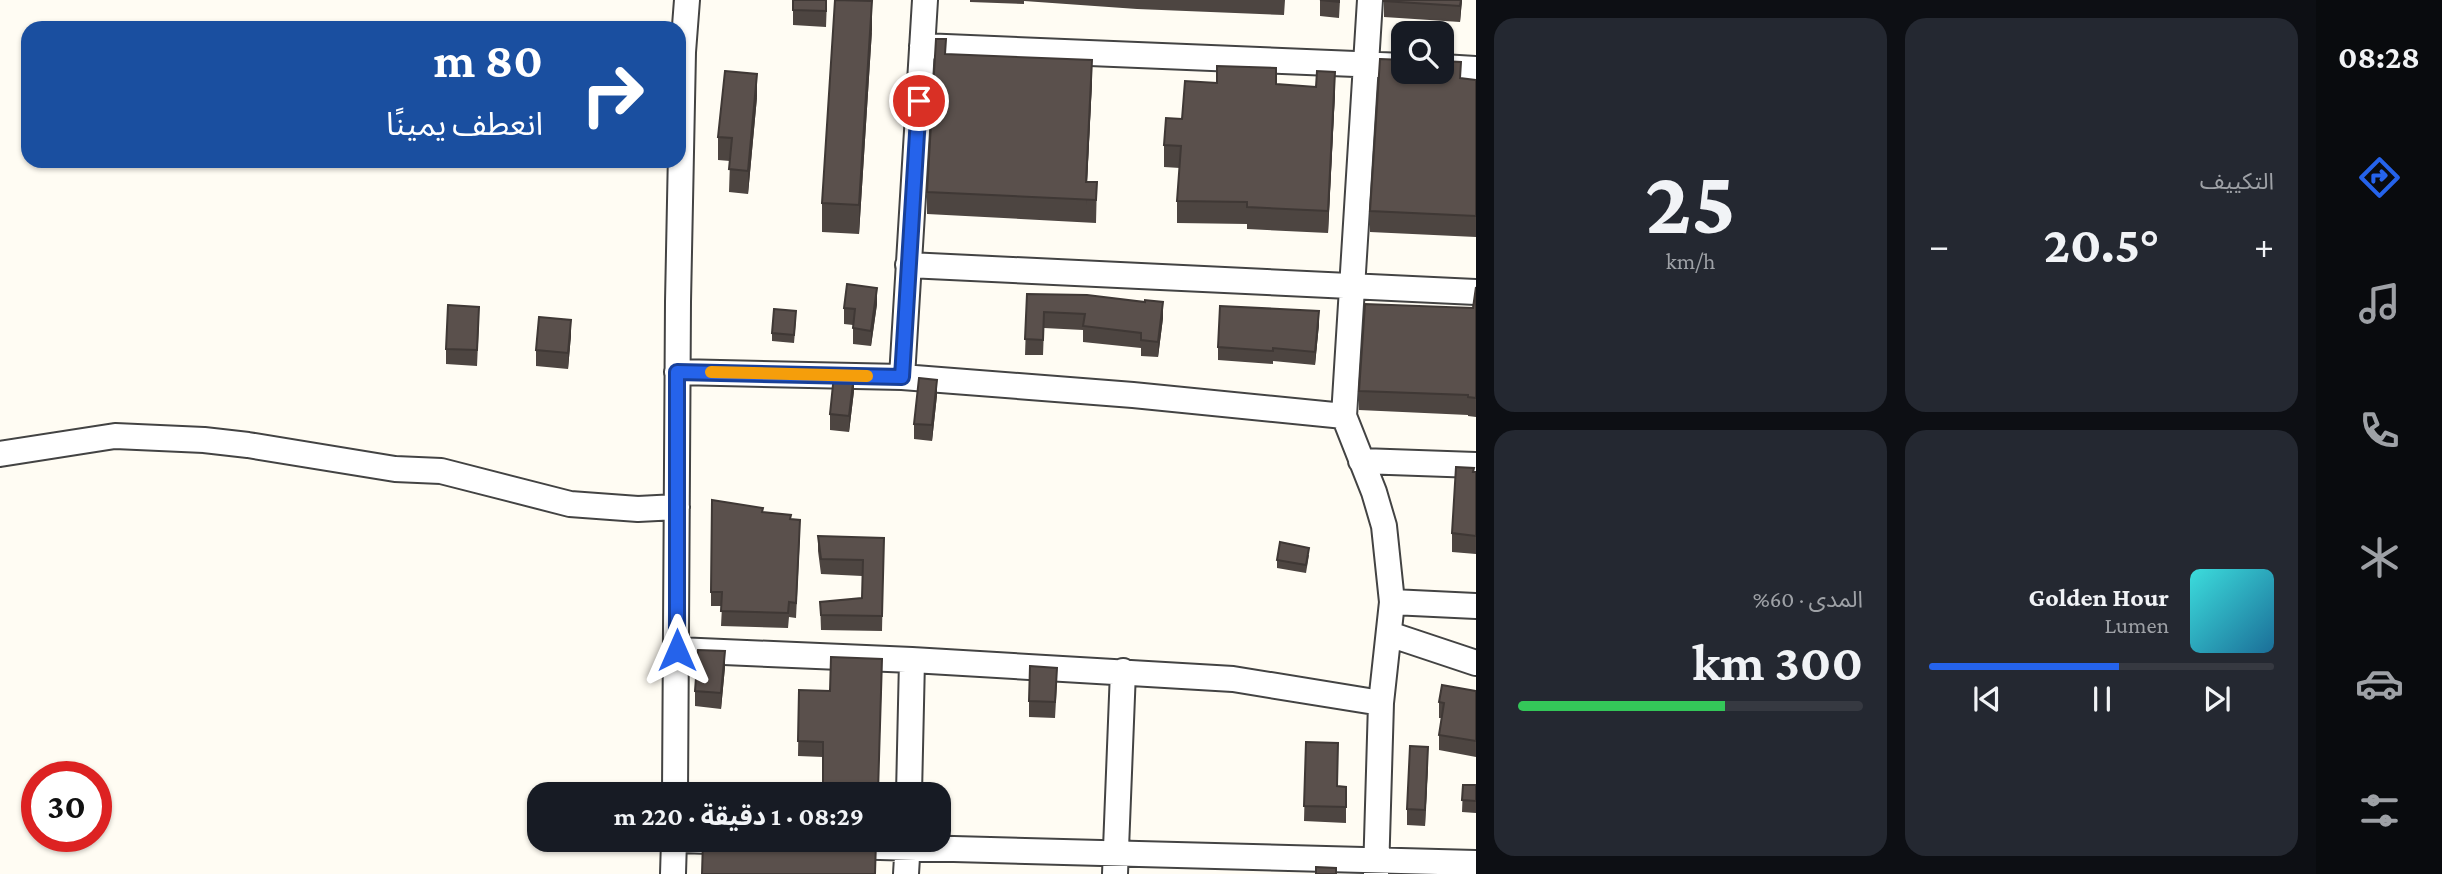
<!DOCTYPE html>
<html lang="ar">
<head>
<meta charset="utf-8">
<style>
	body { margin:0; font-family:"Crimson Pro","Noto Sans Arabic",serif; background:#242831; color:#f1f3f6; direction:rtl; height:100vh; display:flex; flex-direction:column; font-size:26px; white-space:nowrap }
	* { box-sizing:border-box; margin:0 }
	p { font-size:23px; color:#9ea1a6 }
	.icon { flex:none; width:38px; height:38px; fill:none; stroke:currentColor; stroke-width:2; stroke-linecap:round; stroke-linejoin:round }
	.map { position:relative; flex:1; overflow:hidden; direction:ltr }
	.drawer { display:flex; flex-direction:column; gap:18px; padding:18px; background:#0d0f14; width:840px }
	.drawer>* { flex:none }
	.hud { position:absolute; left:21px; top:21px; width:665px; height:147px; border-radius:21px; box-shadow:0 2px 5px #0004; direction:rtl; background:#1a4fa0; color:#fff; overflow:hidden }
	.controls { position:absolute; left:1391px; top:21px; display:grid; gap:14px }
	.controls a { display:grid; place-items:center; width:63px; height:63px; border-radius:14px; background:#171b24; box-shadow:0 2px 5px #0004; font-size:35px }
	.speed { position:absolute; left:21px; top:761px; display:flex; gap:14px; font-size:35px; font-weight:700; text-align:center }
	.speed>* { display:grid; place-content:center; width:91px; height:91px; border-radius:50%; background:#171b24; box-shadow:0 2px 5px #0004; line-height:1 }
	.speed .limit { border:10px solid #d22; background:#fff; color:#111 }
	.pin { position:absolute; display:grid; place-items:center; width:60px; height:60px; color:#fff; margin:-30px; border:4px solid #fff; border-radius:50%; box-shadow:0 2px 7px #0007 }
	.me { position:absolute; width:77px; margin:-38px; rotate:0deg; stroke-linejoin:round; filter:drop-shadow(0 0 5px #0008) }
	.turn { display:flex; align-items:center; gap:24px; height:147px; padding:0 28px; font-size:32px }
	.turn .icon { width:91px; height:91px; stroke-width:2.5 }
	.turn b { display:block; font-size:49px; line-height:60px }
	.big { font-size:52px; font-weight:700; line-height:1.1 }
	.drawer .widget { flex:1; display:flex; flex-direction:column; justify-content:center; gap:10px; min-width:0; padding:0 24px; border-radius:21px; background:#242831 }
	.drawer .dial { align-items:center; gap:0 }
	.dial b { font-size:91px; line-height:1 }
	.song { display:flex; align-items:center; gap:21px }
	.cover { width:84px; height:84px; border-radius:10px; background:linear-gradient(135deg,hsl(180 70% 55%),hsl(200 70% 35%)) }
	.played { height:7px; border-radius:4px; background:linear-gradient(90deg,#2563eb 55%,#363941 55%) }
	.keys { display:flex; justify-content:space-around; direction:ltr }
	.heat { display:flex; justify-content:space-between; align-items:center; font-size:38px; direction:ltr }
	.charge { height:10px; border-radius:5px; background:linear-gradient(90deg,#34c759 60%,#363941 0) }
	.drawer .tiles { flex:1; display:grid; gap:18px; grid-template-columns:repeat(2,1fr) }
	.trip { position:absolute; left:527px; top:782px; width:424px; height:70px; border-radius:21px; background:#171b24; box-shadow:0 2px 5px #0004; font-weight:700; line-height:70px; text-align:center; direction:rtl }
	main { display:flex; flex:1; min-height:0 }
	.tab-bar { display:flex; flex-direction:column; width:126px; justify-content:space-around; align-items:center; background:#090b0e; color:#9ea1a6 }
	.tab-bar .icon { width:49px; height:49px }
	.tab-bar .current { color:#2563eb }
	.tab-bar b { font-size:32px; color:#f1f3f6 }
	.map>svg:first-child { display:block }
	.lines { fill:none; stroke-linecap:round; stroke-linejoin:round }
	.minor-casing { stroke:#434343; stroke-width:28 }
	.minor { stroke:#fff; stroke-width:24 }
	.wall { fill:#4d4541 }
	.shaded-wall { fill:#3f3835 }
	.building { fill:#5a504c; stroke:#3f3835; stroke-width:2 }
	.route-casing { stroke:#184099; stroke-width:18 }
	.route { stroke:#2563eb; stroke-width:12 }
	.slow { stroke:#f59e0b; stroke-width:12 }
</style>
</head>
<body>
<main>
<nav class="tab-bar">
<b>08:28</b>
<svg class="icon current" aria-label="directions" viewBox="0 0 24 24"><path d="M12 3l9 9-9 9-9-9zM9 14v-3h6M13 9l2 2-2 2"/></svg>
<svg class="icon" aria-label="music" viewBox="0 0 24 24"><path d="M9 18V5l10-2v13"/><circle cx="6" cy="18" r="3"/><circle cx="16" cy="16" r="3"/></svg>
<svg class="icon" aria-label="phone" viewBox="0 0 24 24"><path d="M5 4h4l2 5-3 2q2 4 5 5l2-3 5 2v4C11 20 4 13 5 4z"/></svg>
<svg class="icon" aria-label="climate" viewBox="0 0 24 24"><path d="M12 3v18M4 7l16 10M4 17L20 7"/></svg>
<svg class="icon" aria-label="car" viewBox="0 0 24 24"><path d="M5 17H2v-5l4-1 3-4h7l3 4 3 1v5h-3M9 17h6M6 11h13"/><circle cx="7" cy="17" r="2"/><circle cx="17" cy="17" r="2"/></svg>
<svg class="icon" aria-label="filters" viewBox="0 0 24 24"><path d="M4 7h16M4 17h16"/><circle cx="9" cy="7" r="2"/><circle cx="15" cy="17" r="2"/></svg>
</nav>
<section class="drawer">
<div class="tiles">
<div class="widget"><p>التكييف</p>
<div class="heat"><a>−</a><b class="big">20.5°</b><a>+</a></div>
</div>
<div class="widget dial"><b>25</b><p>km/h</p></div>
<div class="widget">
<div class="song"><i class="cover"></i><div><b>Golden Hour</b><p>Lumen</p></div></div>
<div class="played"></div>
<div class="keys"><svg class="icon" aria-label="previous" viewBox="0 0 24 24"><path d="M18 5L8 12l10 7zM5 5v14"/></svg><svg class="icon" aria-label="pause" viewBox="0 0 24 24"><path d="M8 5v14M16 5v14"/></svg><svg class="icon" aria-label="next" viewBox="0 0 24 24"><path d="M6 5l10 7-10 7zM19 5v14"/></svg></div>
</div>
<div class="widget"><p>المدى · 60%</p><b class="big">300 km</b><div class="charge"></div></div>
</div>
</section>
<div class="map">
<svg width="1476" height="874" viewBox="0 0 1476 874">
	<rect width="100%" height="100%" fill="#fffcf3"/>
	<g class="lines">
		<defs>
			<path id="minor" d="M1370,0L1344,416L1374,492L1384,526L1392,602L1381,703L1376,874
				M922,46L1404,66
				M1442,67L1476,69
				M908,265L1476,292
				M677,372L902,377L1133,395L1344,416
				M902,377L925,0
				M0,454L115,436L204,440L248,445L395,469L441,471L570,504L638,509L677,507
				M1361,461L1476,465
				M1392,602L1476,606
				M1389,634L1476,663
				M677,650L912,660L1233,679L1381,703
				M675,794L678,302L683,52L687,0
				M909,794L912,660
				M681,840L737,842
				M843,846L1476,863
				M673,874L674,840
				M906,874L908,840
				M1115,874L1123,671"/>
		</defs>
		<use href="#minor" class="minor-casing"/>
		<use href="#minor" class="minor"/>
	</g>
	<path class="wall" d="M793,0H827L826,27L793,25Z
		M970,0H1285L1284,15L1137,9L1024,1V4L970,2Z
		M1320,0H1340L1339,18L1320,16Z
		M1384,0H1462L1460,22L1384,17Z
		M872,30L859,234L822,232V203Z
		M946,54L1092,82L1087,182H1097L1096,223L927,214V192Z
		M1461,78L1476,80V237L1370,232V211Z
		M1217,83L1276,84L1335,93L1328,233L1247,229V224L1177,223V201L1180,168L1164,167V145L1182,119Z
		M757,97L748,194L729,192L730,161L718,160V137Z
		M1476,287V417L1468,416V415L1359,410V391L1473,308Z
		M1027,294L1163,318L1158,357L1141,356V348L1083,342V330L1044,328L1043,355H1025Z
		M877,304L871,346L853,344V325L844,324V308Z
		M796,319L794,343L772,341V333Z
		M479,322L477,366L446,364V349Z
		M1319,324L1315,365L1273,361V364L1218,360V347Z
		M571,335L568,369L536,366V350Z
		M854,391L849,432L830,430V414Z
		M937,395L932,441L914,439V424Z
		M1474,472H1476V554L1452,552V533Z
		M763,512L791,519L800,535L796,618L789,617L788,628L721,626L722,606H711V592Z
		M818,536L884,538L882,631L821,630L820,602L862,598V576L821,574L818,551Z
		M1309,555L1306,573L1277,568V560Z
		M725,667L721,709L695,706V691Z
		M882,674L878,794H823V757L798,756L799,690L830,691Z
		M1057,683L1055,718L1029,717V701Z
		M1476,691V757L1439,750V735L1442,718H1439V702Z
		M1306,742L1337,786L1346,787V823L1304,821Z
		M1428,763L1425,826L1407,825V809Z
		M1463,785H1476V813L1462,812Z"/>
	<path class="shaded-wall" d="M1461,0H1462L1460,22V6Z
		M872,1V30L859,234V205Z
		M1092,60V82L1086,205V182Z
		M1335,72V93L1328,233V211Z
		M757,74V97L748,194V171Z
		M877,288V304L871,346V331Z
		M1163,302V318L1158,357V342Z
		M1319,311V324L1315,365V352Z
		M571,320V335L568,369V353Z
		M854,375V391L849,432V416Z
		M937,380V395L932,441V425Z
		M725,651V667L721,709V693Z
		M1428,747V763L1425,826V810Z"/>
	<path class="building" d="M793,0H826V11L793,10Z
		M835,0L872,1L859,205L822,203Z
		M1320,0H1339V2Z
		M1384,0H1461L1460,6L1384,1Z
		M936,39H946L945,54L1092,60L1086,182H1097L1096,200L927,192Z
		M1380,59L1404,60V72H1442V61L1461,62L1460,78L1476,80V216L1370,211Z
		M1217,66L1276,68V84L1316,87L1317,71L1335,72L1328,211L1247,207V202L1177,201L1181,146L1164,145L1166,118L1182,119L1185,81L1217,83Z
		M725,71L757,74L748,171L729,169L732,138L718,137Z
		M847,284L877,288L871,331L853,328L855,309L844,308Z
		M1476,287V398L1468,397V395L1359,391L1365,304L1473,308Z
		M1027,294L1087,295L1145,302V300L1163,302L1158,342L1141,340V333L1083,326L1085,314L1044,312L1043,340L1025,339Z
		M448,305L479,307L477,350L446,349Z
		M1220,306L1319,311L1315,352L1273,348V351L1218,347Z
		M774,309L796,311L794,335L772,333Z
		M539,317L571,320L568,353L536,350Z
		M834,375H854L849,416L830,414Z
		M919,378L937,380L932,425L914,424Z
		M1456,467L1474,468L1473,472H1476V536L1452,533Z
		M712,500L763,508L762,512L791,515L790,519L800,520L796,603L789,602L788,613L721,611L722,592H711Z
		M818,536L884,538L882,616L821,615L820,602L862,598L863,560L821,559Z
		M1280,542L1309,548L1306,565L1277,560Z
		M698,650L725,651L721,693L695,691Z
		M831,657L882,659L878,792L845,790V792H823V742L798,741L799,690L830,691Z
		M1030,666L1057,668L1055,702L1029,701Z
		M1442,685L1476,691V741L1439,735L1444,703L1439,702Z
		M1306,742L1338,743L1337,786L1346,787V807L1304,806Z
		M1410,746L1428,747L1425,810L1407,809Z
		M1463,785H1476V801L1462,800Z
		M703,840L876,841L875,874H702Z
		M1316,867L1336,868V874H1316Z"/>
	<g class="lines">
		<defs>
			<path id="route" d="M677,650V372L902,377L919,101"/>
		</defs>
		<use href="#route" class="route-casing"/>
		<use href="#route" class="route"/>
		<path class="slow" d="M711,372L867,376"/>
	</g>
</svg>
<div class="controls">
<a><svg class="icon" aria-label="search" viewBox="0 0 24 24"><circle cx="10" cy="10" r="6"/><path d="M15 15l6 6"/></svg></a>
</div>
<div class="speed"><div class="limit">30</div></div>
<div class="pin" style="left:919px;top:101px;background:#d93025"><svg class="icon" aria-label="arrive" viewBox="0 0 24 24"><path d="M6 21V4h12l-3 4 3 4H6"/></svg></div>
<svg class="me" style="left:677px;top:650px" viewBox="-20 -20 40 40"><path d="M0-17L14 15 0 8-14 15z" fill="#2563eb" stroke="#fff" stroke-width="4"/></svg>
<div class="trip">08:29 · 1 دقيقة · 220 m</div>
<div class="hud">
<div class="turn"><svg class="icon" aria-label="right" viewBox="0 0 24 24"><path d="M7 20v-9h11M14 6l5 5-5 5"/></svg><div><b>80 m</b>انعطف يمينًا</div></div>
</div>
</div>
</main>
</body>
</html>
